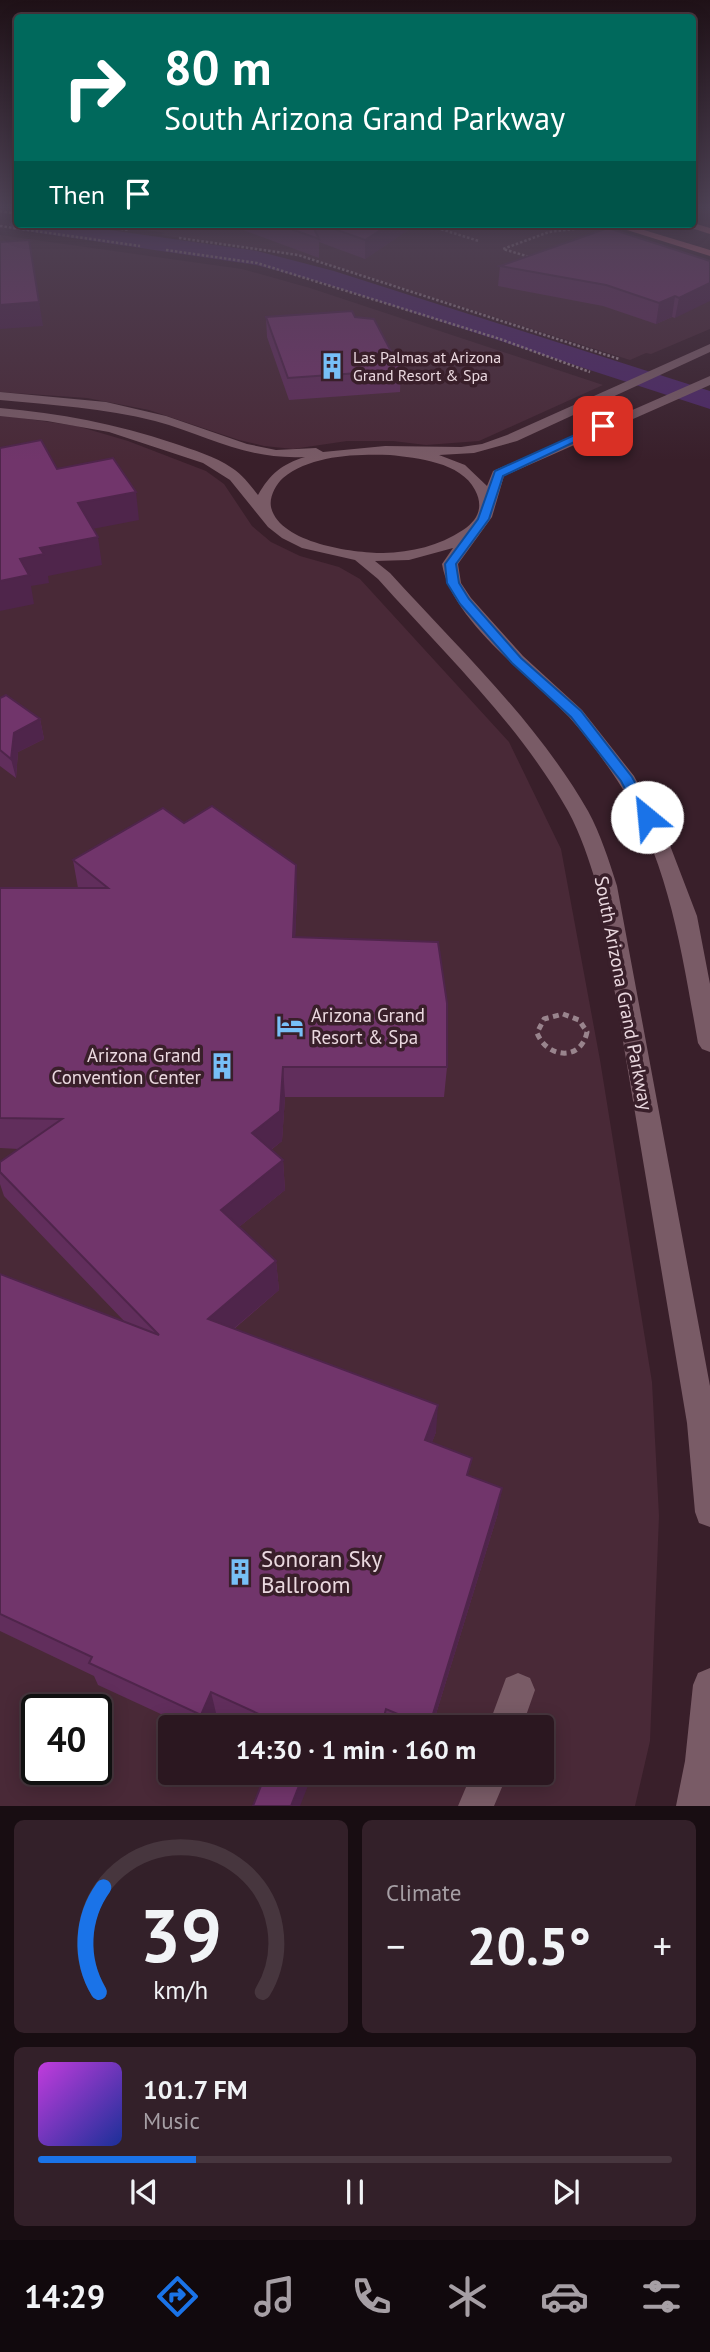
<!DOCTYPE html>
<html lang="en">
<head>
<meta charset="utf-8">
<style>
	body { margin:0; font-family:"PT Sans",sans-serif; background:#332029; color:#f1f3f6; height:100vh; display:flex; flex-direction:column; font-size:26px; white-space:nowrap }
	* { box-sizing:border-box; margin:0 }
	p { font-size:23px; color:#a69fa5 }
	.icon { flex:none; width:38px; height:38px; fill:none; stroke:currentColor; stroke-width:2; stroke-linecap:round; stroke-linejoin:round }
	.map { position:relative; height:1806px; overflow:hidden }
	.sheet { display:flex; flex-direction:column; gap:14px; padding:14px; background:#180d12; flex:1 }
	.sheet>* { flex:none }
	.hud { position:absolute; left:14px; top:14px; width:682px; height:214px; border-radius:7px; box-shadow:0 4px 18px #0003,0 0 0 2px #47363e; background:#00695c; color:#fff; overflow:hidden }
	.speed { position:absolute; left:21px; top:1694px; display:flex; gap:14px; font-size:35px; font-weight:700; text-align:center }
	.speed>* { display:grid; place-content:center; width:91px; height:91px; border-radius:50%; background:#2b1720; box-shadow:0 4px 18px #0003,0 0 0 2px #47363e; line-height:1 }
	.speed .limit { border:4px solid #111; border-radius:10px; background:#fff; color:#111 }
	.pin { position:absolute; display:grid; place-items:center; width:60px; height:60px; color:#fff; margin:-30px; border-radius:14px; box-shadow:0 4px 10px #0006 }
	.me { position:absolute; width:77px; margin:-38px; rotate:332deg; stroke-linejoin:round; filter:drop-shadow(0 0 5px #0008) }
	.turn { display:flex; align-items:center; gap:24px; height:147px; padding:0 35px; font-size:32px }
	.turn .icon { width:91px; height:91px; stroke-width:2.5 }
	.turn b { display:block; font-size:49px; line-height:60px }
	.then { display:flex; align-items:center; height:66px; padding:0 35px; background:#0003; gap:14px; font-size:26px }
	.big { font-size:52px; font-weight:700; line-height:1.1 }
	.sheet .card { flex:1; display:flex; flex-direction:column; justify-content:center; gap:10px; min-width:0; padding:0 24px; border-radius:10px; background:#332029 }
	.sheet .dial { align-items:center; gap:0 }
	.dial svg { height:182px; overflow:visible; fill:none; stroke:#47363e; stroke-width:7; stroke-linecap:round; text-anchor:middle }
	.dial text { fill:#f1f3f6; stroke:none }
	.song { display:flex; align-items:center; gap:21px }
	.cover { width:84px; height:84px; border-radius:10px; background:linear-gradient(135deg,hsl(290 70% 55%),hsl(230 70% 35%)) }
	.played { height:7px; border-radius:4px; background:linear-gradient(90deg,#1a73e8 25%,#47363e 25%) }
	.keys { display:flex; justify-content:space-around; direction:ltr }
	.heat { display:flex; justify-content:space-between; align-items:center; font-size:38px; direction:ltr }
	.sheet .tiles { flex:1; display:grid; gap:14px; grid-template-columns:1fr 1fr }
	.card:last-child { grid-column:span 2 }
	.trip { position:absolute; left:158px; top:1715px; width:396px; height:70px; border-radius:7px; background:#2b1720; box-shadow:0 4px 18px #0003,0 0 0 2px #47363e; font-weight:700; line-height:70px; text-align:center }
	.menu { display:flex; height:112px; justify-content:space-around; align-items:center; background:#11090d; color:#a69fa5 }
	.menu .icon { width:49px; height:49px }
	.menu .current { color:#1a73e8 }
	.menu b { font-size:32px; color:#f1f3f6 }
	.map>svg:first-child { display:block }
	.built { fill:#492937; fill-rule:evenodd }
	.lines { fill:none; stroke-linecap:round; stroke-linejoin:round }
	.canal { fill:#4e2868; fill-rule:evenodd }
	.path-far1 { stroke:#99848d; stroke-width:2.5; stroke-dasharray:2.5 2; stroke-linecap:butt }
	.path { stroke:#99848d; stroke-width:5; stroke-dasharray:6 4.5; stroke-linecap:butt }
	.minor { fill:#795b66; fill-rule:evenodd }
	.major { fill:#c06271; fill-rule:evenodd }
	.wall { fill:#612e5c }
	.shaded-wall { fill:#4f254b }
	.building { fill:#71356b; stroke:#4f254b; stroke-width:2 }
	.route { fill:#1a73e8; stroke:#114b97; stroke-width:2 }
	.labels { text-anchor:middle; stroke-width:7; stroke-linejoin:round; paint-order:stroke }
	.far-poi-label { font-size:16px; fill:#ead8df; stroke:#391f2a; text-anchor:start }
	.street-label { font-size:19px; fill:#ead8df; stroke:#391f2a }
	.poi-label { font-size:19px; fill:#ead8df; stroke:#391f2a; text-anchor:start }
	.near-poi-label { font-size:23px; fill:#ead8df; stroke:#391f2a; text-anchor:start }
</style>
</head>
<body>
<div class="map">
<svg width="710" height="1806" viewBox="0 0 710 1806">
	<rect width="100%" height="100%" fill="#391f2a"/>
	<path class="built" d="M108,224H576L710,264V329L651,354L646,353L630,360L298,255L160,235L166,233Z
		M0,235L242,269L310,288L603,385L479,441L426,445L393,441H347L293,449L264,446L239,440L149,410L87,398L0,392Z
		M0,415L77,426L128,441L206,471L224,484L252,526L271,542L300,556L339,567L360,579L509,742L561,849L600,1060L652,1382L659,1516L650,1741L635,1806H0ZM37,1710H96V1769H37ZM170,1727H541V1773H170Z"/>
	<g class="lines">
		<path class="canal" d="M18,218V224H67L257,251L334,271L710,391V409L316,281L256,265L12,229L9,224Z"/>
		<path class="path-far1" d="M0,211L18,214
			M85,224L129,230
			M424,224L479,241
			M0,226L140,246
			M179,238L298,255L619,359
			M166,250L257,263L500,339L590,372
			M533,258L503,249L549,232L582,228"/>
		<path class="path" d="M563,1014L579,1020L587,1032C581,1062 547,1058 537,1033L544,1019Z"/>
		<path class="minor" d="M149,224H164L159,227Z
			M710,344V352L517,441L474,453L439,455L465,465L487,486L493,471L710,376V385L504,476L492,517L458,564L461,583L471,598L523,656L582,710L634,776L666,835L697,916L710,984V1052L702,1049L698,1043C682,954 669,858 617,780C603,759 586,736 569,717C531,677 451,620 442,564L453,548L409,560L375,561L390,573C459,649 537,722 588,811C601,835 609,861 617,886L710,1386V1527L699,1523L695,1512L687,1423L597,886C589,860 581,835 568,811C519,724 444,653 378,579L355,560L302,548L282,538L268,527L230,480L203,463L109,432L47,421L0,416V408C59,413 117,424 173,443C193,450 215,456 232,468C243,475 250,485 258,495C270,474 282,464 305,457C245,460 210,436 155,421C104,408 52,405 0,400V392L106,402L166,416L247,444L276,450L316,448L323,452L385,446L461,447L482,444L507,435ZM390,455C417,458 461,462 475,490C484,507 478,520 463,530C439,546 412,552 383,553C353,553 279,543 271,507C269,497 276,484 283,478C311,455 355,454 390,455Z
			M710,1668V1806H676L685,1761L693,1685L698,1673Z
			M518,1673L530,1678L535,1690L522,1727H488L506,1678Z
			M472,1773H508L494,1806H458Z"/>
		<path class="major" d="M693,223L710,228V234L679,224Z
			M608,224H624L710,250V256Z"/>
	</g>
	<path class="wall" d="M227,224H417L365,259L319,242V258Z
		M710,261L675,318L672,317L656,324L603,306L498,286L500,266Z
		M266,317H355L401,370L400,392L289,400L267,337Z
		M0,698L40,719L44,739L18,752L16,778L0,766Z
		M184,823L297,895L295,937L447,1067L444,1097H285L282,1141L271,1150L283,1160L285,1190L239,1227L276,1261L279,1290L234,1329L436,1432L432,1442L469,1476L498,1513L432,1727H247L216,1713L210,1727H189L98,1685L94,1676L0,1631V1274L125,1322L4,1196L0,1184V1162L19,1149L0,1148V888H78L73,860Z"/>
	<path class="shaded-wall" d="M390,224H417L365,259V240Z
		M33,263L43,326L0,329V305Z
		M710,283V301L675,318L679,298Z
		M675,296L672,317L656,324L659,303Z
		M136,492L139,520L82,531L78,503Z
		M98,537L102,565L48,576L49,583L31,586L34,604L0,611V581L20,559L40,548Z
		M40,719L44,739L18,752L16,778L11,759L14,733Z
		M296,865L297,895L294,968L293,937Z
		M283,1067L285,1097L282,1141L254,1163L252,1133Z
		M283,1160L285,1190L224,1239L221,1210Z
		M276,1261L279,1290L212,1347L208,1319Z
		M438,1405L436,1432L423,1466L425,1440Z
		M502,1488L498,1513L432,1727H429Z
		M211,1692L216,1713L210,1727H204L201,1715Z
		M386,1709L385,1727H381Z
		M325,1717L326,1727H321Z
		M304,1773H313L300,1806H291Z"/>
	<path class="building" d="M277,224H312L319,239Z
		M320,224H390L365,240Z
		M608,228L710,261V283L679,298L675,296L659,303L606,285L500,266Z
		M29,240L39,302L0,305V242Z
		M352,311L355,317L374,319L401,370L288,378L266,317Z
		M41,440L57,469L113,458L136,492L78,503L98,537L40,548L44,554L20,559L29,575L0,581V448Z
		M6,695L40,719L14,733L11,759L0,750V698Z
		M212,806L296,865L293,937L438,942L447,1003V1067H283L280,1111L252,1133L283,1160L221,1210L276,1261L208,1319L438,1405L425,1440L472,1458L467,1475L502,1488L429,1727L386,1709L381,1727H349L325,1717L321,1727H284L285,1726L211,1692L201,1715L89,1663L92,1657L0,1614V1274L159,1335L0,1172V1162L62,1119L0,1118V888H108L73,860L163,808L184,823Z
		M266,1773H304L291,1806H253Z"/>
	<linearGradient id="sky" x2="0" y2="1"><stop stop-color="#1f1117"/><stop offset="0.45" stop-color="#4e4255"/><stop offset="1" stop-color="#4e4255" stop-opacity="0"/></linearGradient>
	<rect width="710" height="461" fill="url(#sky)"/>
	<path class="route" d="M599,424L608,426L503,476L489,519L456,564L459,583L469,599L521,658L581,711L632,777L654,817L647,822L641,820L621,781L571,717L512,663L460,604L447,583L445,564L478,519L495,471Z"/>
	<defs>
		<symbol id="building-bare" viewBox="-9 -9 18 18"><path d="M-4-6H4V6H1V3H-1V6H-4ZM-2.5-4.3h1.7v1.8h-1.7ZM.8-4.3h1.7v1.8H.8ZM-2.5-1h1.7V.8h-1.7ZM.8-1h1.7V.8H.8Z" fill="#77bff7" stroke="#391f2a" stroke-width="2.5" paint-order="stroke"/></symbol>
		<symbol id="hotel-bare" viewBox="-9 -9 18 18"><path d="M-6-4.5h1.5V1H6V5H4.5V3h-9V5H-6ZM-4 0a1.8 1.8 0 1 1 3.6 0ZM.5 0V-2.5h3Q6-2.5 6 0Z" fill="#77bff7" stroke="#391f2a" stroke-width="2.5" paint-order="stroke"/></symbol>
	</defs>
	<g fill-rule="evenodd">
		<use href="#building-bare" x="313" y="347" width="38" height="38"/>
		<use href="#hotel-bare" x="271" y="1007" width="38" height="38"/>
		<use href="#building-bare" x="203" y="1047" width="38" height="38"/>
		<use href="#building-bare" x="221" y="1553" width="38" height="38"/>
	</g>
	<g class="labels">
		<g class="far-poi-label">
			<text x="353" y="363">Las Palmas at Arizona<tspan x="353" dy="18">Grand Resort &amp; Spa</tspan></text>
		</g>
		<g class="street-label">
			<text transform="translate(624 993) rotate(79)" y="7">South Arizona Grand Parkway</text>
		</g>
		<g class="poi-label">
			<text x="311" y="1022">Arizona Grand<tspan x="311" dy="22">Resort &amp; Spa</tspan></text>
			<text x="201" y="1062" text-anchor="end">Arizona Grand<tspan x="201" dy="22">Convention Center</tspan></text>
		</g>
		<g class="near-poi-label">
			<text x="261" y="1567">Sonoran Sky<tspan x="261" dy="26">Ballroom</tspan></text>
		</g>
	</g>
</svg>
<div class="speed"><div class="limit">40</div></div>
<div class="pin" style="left:603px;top:426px;background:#d93025"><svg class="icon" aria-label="arrive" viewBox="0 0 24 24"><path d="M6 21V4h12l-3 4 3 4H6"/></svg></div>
<svg class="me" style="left:647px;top:817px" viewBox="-20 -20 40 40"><circle r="19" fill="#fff"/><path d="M0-13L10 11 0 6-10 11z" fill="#1a73e8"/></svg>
<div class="trip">14:30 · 1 min · 160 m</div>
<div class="hud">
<div class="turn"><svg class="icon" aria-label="right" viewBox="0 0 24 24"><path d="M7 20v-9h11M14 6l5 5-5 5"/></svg><div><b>80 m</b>South Arizona Grand Parkway</div></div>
<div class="then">Then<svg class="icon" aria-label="arrive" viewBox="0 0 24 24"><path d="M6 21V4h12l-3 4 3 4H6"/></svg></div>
</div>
</div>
<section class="sheet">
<div class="tiles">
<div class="card dial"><svg viewBox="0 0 100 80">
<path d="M14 69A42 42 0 1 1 86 69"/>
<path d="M14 69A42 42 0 0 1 16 23" stroke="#1a73e8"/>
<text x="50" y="56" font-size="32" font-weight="700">39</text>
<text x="50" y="72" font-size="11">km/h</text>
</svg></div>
<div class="card"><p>Climate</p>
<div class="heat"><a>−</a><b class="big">20.5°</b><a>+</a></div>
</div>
<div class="card">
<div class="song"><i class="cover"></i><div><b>101.7 FM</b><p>Music</p></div></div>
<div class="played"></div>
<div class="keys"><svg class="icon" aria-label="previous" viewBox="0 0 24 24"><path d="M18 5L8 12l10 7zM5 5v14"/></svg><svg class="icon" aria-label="pause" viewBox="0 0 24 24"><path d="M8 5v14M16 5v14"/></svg><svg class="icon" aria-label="next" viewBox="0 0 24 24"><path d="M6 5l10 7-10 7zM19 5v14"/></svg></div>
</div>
</div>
</section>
<nav class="menu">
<b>14:29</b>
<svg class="icon current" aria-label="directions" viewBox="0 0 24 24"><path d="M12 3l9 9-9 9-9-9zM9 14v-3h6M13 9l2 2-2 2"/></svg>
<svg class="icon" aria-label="music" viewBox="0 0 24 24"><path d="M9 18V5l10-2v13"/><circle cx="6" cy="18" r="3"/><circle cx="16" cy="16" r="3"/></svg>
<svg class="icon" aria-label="phone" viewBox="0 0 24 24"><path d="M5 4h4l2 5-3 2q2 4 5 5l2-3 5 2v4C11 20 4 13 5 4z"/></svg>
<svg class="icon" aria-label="climate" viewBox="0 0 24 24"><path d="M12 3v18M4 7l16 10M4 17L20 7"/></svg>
<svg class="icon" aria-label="car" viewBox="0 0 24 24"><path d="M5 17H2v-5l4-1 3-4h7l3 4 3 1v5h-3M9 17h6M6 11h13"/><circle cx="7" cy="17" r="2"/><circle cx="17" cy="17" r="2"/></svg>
<svg class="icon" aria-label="filters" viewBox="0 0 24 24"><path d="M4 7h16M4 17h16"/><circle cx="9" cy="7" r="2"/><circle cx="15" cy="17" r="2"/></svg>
</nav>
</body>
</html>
